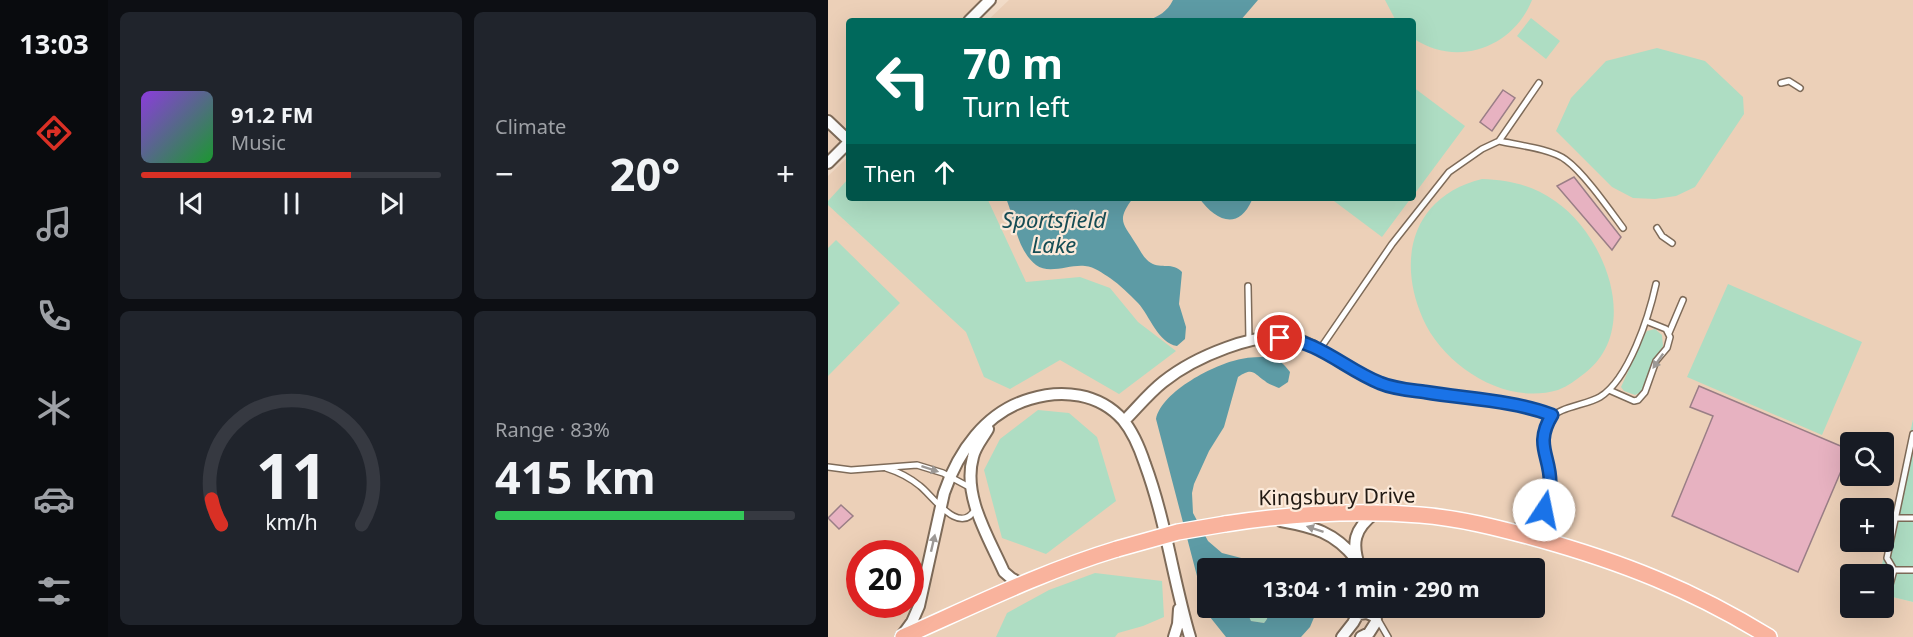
<!DOCTYPE html>
<html lang="en">
<head>
<meta charset="utf-8">
<style>
	body { margin:0; font-family:"Noto Sans",sans-serif; background:#20242c; color:#f1f3f6; height:100vh; display:flex; flex-direction:column; font-size:22px; white-space:nowrap }
	* { box-sizing:border-box; margin:0 }
	p { font-size:20px; color:#9ea1a6 }
	.icon { flex:none; width:33px; height:33px; fill:none; stroke:currentColor; stroke-width:2; stroke-linecap:round; stroke-linejoin:round }
	.map { position:relative; flex:1; overflow:hidden }
	.details { display:flex; flex-direction:column; gap:12px; padding:12px; background:#0d0f14; width:720px }
	.details>* { flex:none }
	.guide { position:absolute; left:18px; top:18px; width:570px; height:183px; border-radius:6px; box-shadow:0 6px 24px #0002; background:#00695c; color:#fff; overflow:hidden }
	.controls { position:absolute; left:1012px; top:432px; display:grid; gap:12px }
	.controls a { display:grid; place-items:center; width:54px; height:54px; border-radius:6px; background:#171b24; box-shadow:0 6px 24px #0002; font-size:30px }
	.speed { position:absolute; left:18px; top:540px; display:flex; gap:12px; font-size:30px; font-weight:700; text-align:center }
	.speed>* { display:grid; place-content:center; width:78px; height:78px; border-radius:50%; background:#171b24; box-shadow:0 6px 24px #0002; line-height:1 }
	.speed .limit { border:9px solid #d22; background:#fff; color:#111 }
	.pin { position:absolute; display:grid; place-items:center; width:51px; height:51px; color:#fff; margin:-26px; border:3px solid #fff; border-radius:50%; box-shadow:0 2px 6px #0007 }
	.me { position:absolute; width:66px; margin:-33px; rotate:11deg; stroke-linejoin:round; filter:drop-shadow(0 0 4px #0008) }
	.turn { display:flex; align-items:center; gap:21px; height:126px; padding:0 18px; font-size:27px }
	.turn .icon { width:78px; height:78px; stroke-width:2.5 }
	.turn b { display:block; font-size:42px; line-height:51px }
	.then { display:flex; align-items:center; height:57px; padding:0 18px; background:#0003; gap:12px; font-size:22px }
	.big { font-size:45px; font-weight:700; line-height:1.1 }
	.details .tile { flex:1; display:flex; flex-direction:column; justify-content:center; gap:9px; min-width:0; padding:0 21px; border-radius:9px; background:#20242c }
	.details .dial { align-items:center; gap:0 }
	.dial svg { height:156px; overflow:visible; fill:none; stroke:#363941; stroke-width:7; stroke-linecap:round; text-anchor:middle }
	.dial text { fill:#f1f3f6; stroke:none }
	.song { display:flex; align-items:center; gap:18px }
	.cover { width:72px; height:72px; border-radius:9px; background:linear-gradient(135deg,hsl(270 70% 55%),hsl(130 70% 35%)) }
	.played { height:6px; border-radius:3px; background:linear-gradient(90deg,#d93025 70%,#363941 70%) }
	.keys { display:flex; justify-content:space-around; direction:ltr }
	.heat { display:flex; justify-content:space-between; align-items:center; font-size:33px; direction:ltr }
	.charge { height:9px; border-radius:4px; background:linear-gradient(90deg,#34c759 83%,#363941 0) }
	.details .tiles { flex:1; display:grid; gap:12px; grid-template-columns:repeat(2,1fr) }
	.trip { position:absolute; left:369px; top:558px; width:348px; height:60px; border-radius:6px; background:#171b24; box-shadow:0 6px 24px #0002; font-weight:700; line-height:60px; text-align:center }
	main { display:flex; flex:1; min-height:0 }
	.dock { display:flex; flex-direction:column; width:108px; justify-content:space-around; align-items:center; background:#090b0e; color:#9ea1a6 }
	.dock .icon { width:42px; height:42px }
	.dock .on { color:#d93025 }
	.dock b { font-size:27px; color:#f1f3f6 }
	.map>svg:first-child { display:block }
	.built { fill:#ecd0b8; fill-rule:evenodd }
	.green { fill:#aeddc3 }
	.water { fill:#5d9ba5 }
	.building { fill:#e7b2c1; stroke:#9a7e86; stroke-width:1.5 }
	.lines { fill:none; stroke-linecap:round; stroke-linejoin:round }
	.lane-casing { stroke:#7e6b59; stroke-width:8 }
	.street-casing { stroke:#7e6b59; stroke-width:14 }
	.primary-casing { stroke:#fff; stroke-width:18 }
	.lane { stroke:#fff; stroke-width:5 }
	.street { stroke:#fff; stroke-width:10 }
	.primary { stroke:#f9b39d; stroke-width:15 }
	.primary-bridge-casing { stroke:#fff; stroke-width:18; stroke-linecap:butt }
	.primary-bridge { stroke:#f9b39d; stroke-width:15 }
	.oneway { fill:#9c9895 }
	.route-casing { stroke:#114b97; stroke-width:15 }
	.route { stroke:#1a73e8; stroke-width:10 }
	.labels { text-anchor:middle; stroke-width:4.5; stroke-linejoin:round; paint-order:stroke }
	.street-label { font-size:21px; fill:#221a13; stroke:#fceada }
	.water-label { font-size:22px; font-style:italic; fill:#164d55; stroke:#fceada }
</style>
</head>
<body>
<main>
<nav class="dock">
<b>13:03</b>
<svg class="icon on" aria-label="directions" viewBox="0 0 24 24"><path d="M12 3l9 9-9 9-9-9zM9 14v-3h6M13 9l2 2-2 2"/></svg>
<svg class="icon" aria-label="music" viewBox="0 0 24 24"><path d="M9 18V5l10-2v13"/><circle cx="6" cy="18" r="3"/><circle cx="16" cy="16" r="3"/></svg>
<svg class="icon" aria-label="phone" viewBox="0 0 24 24"><path d="M5 4h4l2 5-3 2q2 4 5 5l2-3 5 2v4C11 20 4 13 5 4z"/></svg>
<svg class="icon" aria-label="climate" viewBox="0 0 24 24"><path d="M12 3v18M4 7l16 10M4 17L20 7"/></svg>
<svg class="icon" aria-label="car" viewBox="0 0 24 24"><path d="M5 17H2v-5l4-1 3-4h7l3 4 3 1v5h-3M9 17h6M6 11h13"/><circle cx="7" cy="17" r="2"/><circle cx="17" cy="17" r="2"/></svg>
<svg class="icon" aria-label="filters" viewBox="0 0 24 24"><path d="M4 7h16M4 17h16"/><circle cx="9" cy="7" r="2"/><circle cx="15" cy="17" r="2"/></svg>
</nav>
<section class="details">
<div class="tiles">
<div class="tile">
<div class="song"><i class="cover"></i><div><b>91.2 FM</b><p>Music</p></div></div>
<div class="played"></div>
<div class="keys"><svg class="icon" aria-label="previous" viewBox="0 0 24 24"><path d="M18 5L8 12l10 7zM5 5v14"/></svg><svg class="icon" aria-label="pause" viewBox="0 0 24 24"><path d="M8 5v14M16 5v14"/></svg><svg class="icon" aria-label="next" viewBox="0 0 24 24"><path d="M6 5l10 7-10 7zM19 5v14"/></svg></div>
</div>
<div class="tile"><p>Climate</p>
<div class="heat"><a>−</a><b class="big">20°</b><a>+</a></div>
</div>
<div class="tile dial"><svg viewBox="0 0 100 80">
<path d="M14 69A42 42 0 1 1 86 69"/>
<path d="M14 69A42 42 0 0 1 9 56" stroke="#d93025"/>
<text x="50" y="56" font-size="32" font-weight="700">11</text>
<text x="50" y="72" font-size="11">km/h</text>
</svg></div>
<div class="tile"><p>Range · 83%</p><b class="big">415 km</b><div class="charge"></div></div>
</div>
</section>
<div class="map">
<svg width="1085" height="637" viewBox="0 0 1085 637">
	<rect width="100%" height="100%" fill="#f2dcc8"/>
	<path class="built" d="M0,0H157L136,21H21V136L0,156Z
		M181,0H1085V419L1052,574H1023V608H1056V595L1085,602V637H0V176L21,156V198H585V21H159ZM1023,442H1056V476H1023ZM1023,508H1056V542H1023ZM32,554H82V604H32ZM380,568H706V608H380Z"/>
	<path class="green" d="M557,0H704C685,48 628,68 585,38V21H568Z
		M703,18L732,41L718,59L689,36Z
		M829,48L877,61L915,97L916,114L867,187L848,196L827,199L805,198L784,187L728,131L743,98L778,61Z
		M585,87L637,126L585,196Z
		M21,178V198H159L198,282L252,277L282,288L310,322L348,351L291,394L232,360L182,389L156,377L138,332L0,205V201Z
		M654,179C681,180 704,185 727,201C777,235 814,329 757,373C748,380 740,386 730,390C677,406 616,366 595,319C568,258 585,196 654,179Z
		M502,198H583L554,237Z
		M8,240L72,303L0,376V248Z
		M900,284L1034,342L994,435L859,377Z
		M827,329L834,335L835,346L822,368L815,391L807,395L796,391L793,387L816,336L819,331Z
		M210,410L241,413L269,437L288,501L218,554L174,538L156,470L172,439Z
		M1085,419V602L1056,595V574H1052Z
		M267,573L334,581L336,617L315,626L290,633L287,637H168L179,613L221,590Z
		M422,608H439C440,614 441,618 436,623L423,621L420,614Z"/>
	<path class="water" d="M345,0H430L412,21H319C331,16 339,12 345,0Z
		M178,198H305C288,221 295,223 308,244C312,250 316,259 323,263C333,269 345,262 354,272L351,304L358,327L357,339L349,346C330,343 322,316 310,303C301,294 292,285 282,278C274,273 267,267 257,266C242,264 221,275 208,265C188,249 187,220 178,198Z
		M371,198H424V200C410,231 388,221 371,198Z
		M441,357C451,359 456,364 462,372L460,382L451,388C447,386 440,384 437,381C425,373 425,367 410,377L396,427L381,451L366,484L364,493L365,513L380,541L394,553L421,560L455,562L472,568H380V608H422L420,614L423,621L436,623C441,618 440,614 439,608H490L482,627L473,637H398L382,617L375,599L328,419C334,391 387,364 413,359C422,357 432,357 441,357Z"/>
	<path class="building" d="M675,90L687,98L664,131L652,122Z
		M746,177L793,237L784,250L729,186Z
		M871,386L1022,450L970,572L844,516L885,416L862,407Z
		M13,505L25,516L11,529L0,518Z"/>
	<g class="lines">
		<defs>
			<path id="lane" d="M953,83L961,81L972,88
				M671,141C689,145 724,149 738,160C756,173 781,209 795,228
				M829,228L834,236L844,243
				M420,286L421,341
				M841,333L855,300
				M490,348C512,359 531,377 555,384C610,401 670,395 724,415
				M492,349L564,244L621,172L654,149L671,141L711,83
				M781,390L806,401L810,400L817,392L828,361L839,348L842,337L838,329L818,321
				M0,467L23,470L89,465L115,473L143,488
				M58,468C71,472 81,477 92,486C104,495 132,538 148,508
				M1067,518H1085
				M689,526C693,527 699,529 704,528C717,525 718,499 722,489
				M722,539C714,527 721,517 723,504C727,476 705,445 722,419C730,407 759,405 772,397C801,379 821,316 828,284
				M1066,570L1059,558L1085,434
				M1060,592L1066,570H1085
				M549,618L560,637"/>
			<path id="street" d="M141,21L162,0
				M0,121L21,141
				M0,163L21,142
				M296,421C309,408 321,393 335,382C365,358 430,329 468,339C474,341 480,344 485,346
				M160,429C155,438 147,447 145,457C134,496 161,538 176,572L183,578L195,585
				M453,521C486,527 506,532 528,559
				M532,568C523,543 526,529 547,513
				M73,637L84,622L91,606L116,493C130,452 157,412 202,399C234,389 271,393 295,420C305,432 312,449 317,464C338,521 345,580 362,637
				M346,637L350,624L351,609
				M514,637L525,623L530,614L539,613L548,617
				M533,637L541,633L548,622L547,611"/>
			<path id="primary" d="M397,524C461,514 527,510 592,515C631,518 670,528 707,538C794,562 865,590 941,637
				M75,637C145,606 216,571 289,549"/>
		</defs>
		<use href="#lane" class="lane-casing"/>
		<use href="#street" class="street-casing"/>
		<use href="#primary" class="primary-casing"/>
		<use href="#lane" class="lane"/>
		<use href="#street" class="street"/>
		<use href="#primary" class="primary"/>
		<defs>
			<path id="primary-bridge" d="M289,549L350,532L397,524"/>
		</defs>
		<use href="#primary-bridge" class="primary-bridge-casing"/>
		<use href="#primary-bridge" class="primary-bridge"/>
	</g>
	<defs><path id="oneway-solid" d="M-6-.8H1V-3.2L6.5 0L1 3.2V.8H-6Z" transform="scale(1.5)"/></defs>
	<g class="oneway">
		<use href="#oneway-solid" transform="translate(830 361) rotate(125)"/>
		<use href="#oneway-solid" transform="translate(102 469) rotate(18)"/>
		<use href="#oneway-solid" transform="translate(487 529) rotate(-162)"/>
		<use href="#oneway-solid" transform="translate(105 543) rotate(-77)"/>
	</g>
	<g class="lines">
		<defs>
			<path id="route" d="M452,338C491,341 517,369 552,383C566,389 582,390 597,392C639,399 684,400 724,415C705,446 724,457 722,486C722,493 718,502 716,510"/>
		</defs>
		<use href="#route" class="route-casing"/>
		<use href="#route" class="route"/>
	</g>
	<g class="labels">
		<g class="street-label">
			<text transform="translate(509 497) rotate(-1)" y="7">Kingsbury Drive</text>
		</g>
		<g class="water-label">
			<text x="226" y="228">Sportsfield<tspan x="226" dy="25">Lake</tspan></text>
		</g>
	</g>
</svg>
<div class="controls">
<a><svg class="icon" aria-label="search" viewBox="0 0 24 24"><circle cx="10" cy="10" r="6"/><path d="M15 15l6 6"/></svg></a>
<a>+</a>
<a>−</a>
</div>
<div class="speed"><div class="limit">20</div></div>
<div class="pin" style="left:452px;top:338px;background:#d93025"><svg class="icon" aria-label="arrive" viewBox="0 0 24 24"><path d="M6 21V4h12l-3 4 3 4H6"/></svg></div>
<svg class="me" style="left:716px;top:510px" viewBox="-20 -20 40 40"><circle r="19" fill="#fff"/><path d="M0-13L10 11 0 6-10 11z" fill="#1a73e8"/></svg>
<div class="trip">13:04 · 1 min · 290 m</div>
<div class="guide">
<div class="turn"><svg class="icon" aria-label="left" viewBox="0 0 24 24"><path d="M17 20v-9H6M10 6l-5 5 5 5"/></svg><div><b>70 m</b>Turn left</div></div>
<div class="then">Then<svg class="icon" aria-label="ahead" viewBox="0 0 24 24"><path d="M12 20V5M6 11l6-6 6 6"/></svg></div>
</div>
</div>
</main>
</body>
</html>
